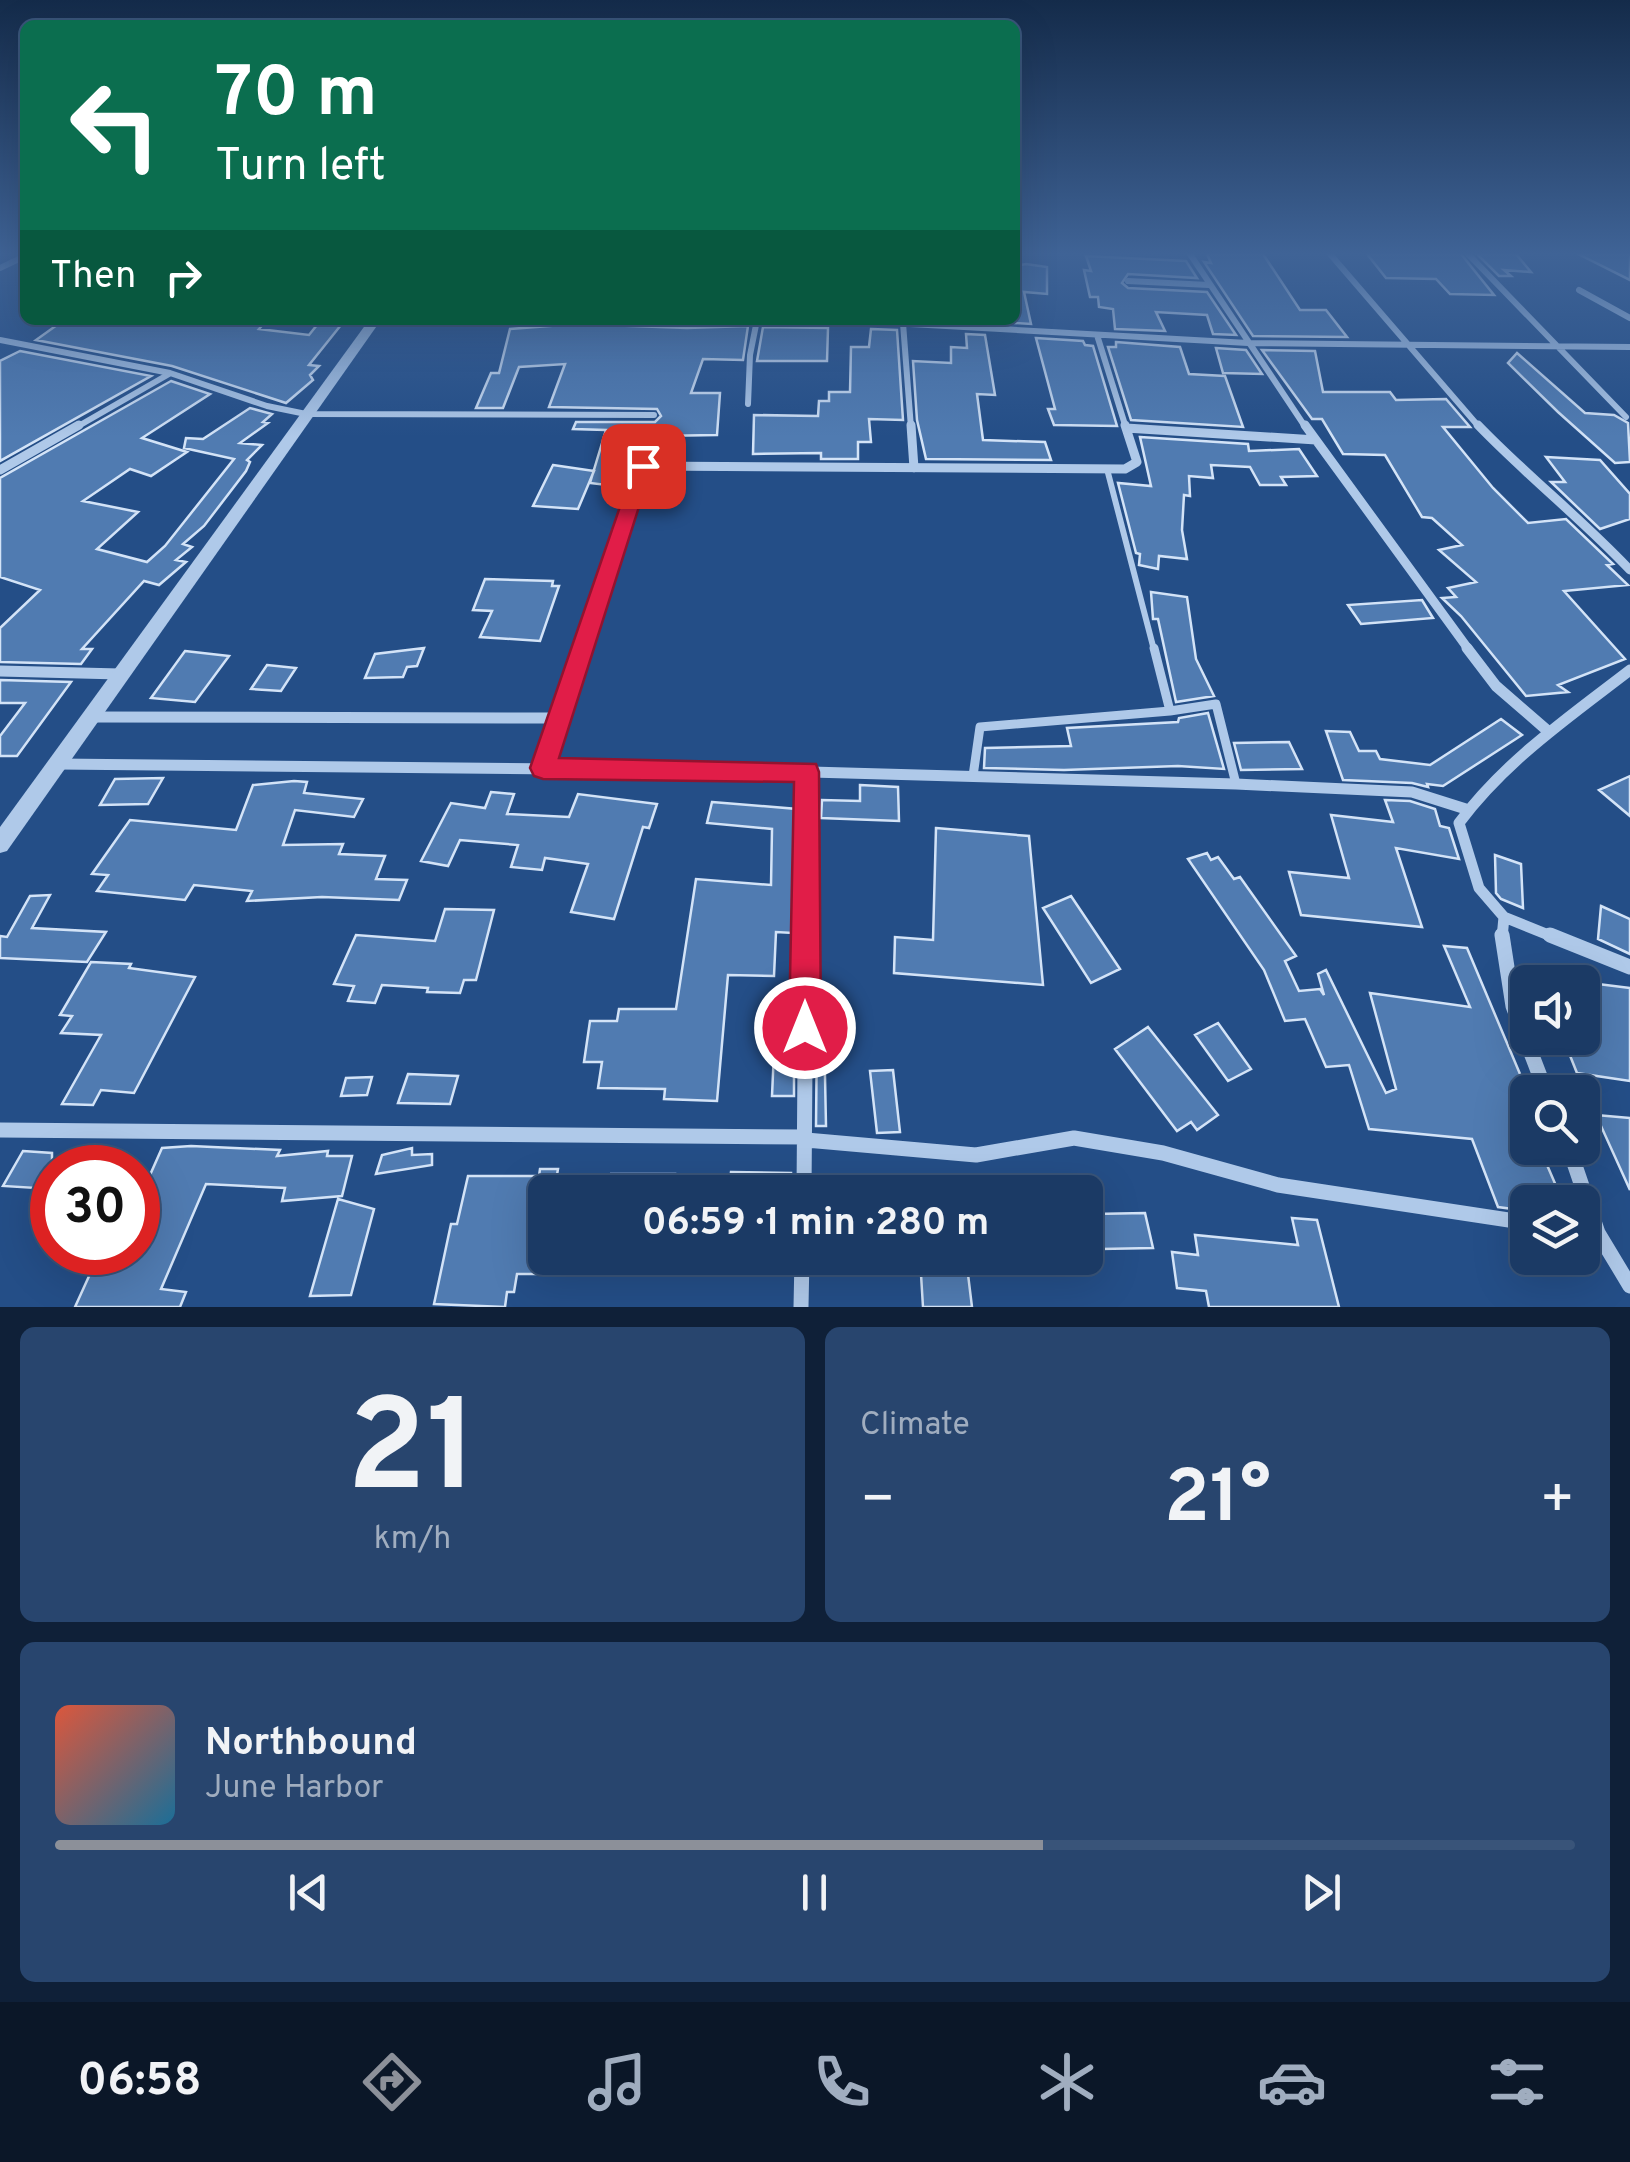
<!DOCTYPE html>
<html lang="en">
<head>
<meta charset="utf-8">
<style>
	body { margin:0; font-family:Overpass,sans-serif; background:#28456e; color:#f1f3f6; height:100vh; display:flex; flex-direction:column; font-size:38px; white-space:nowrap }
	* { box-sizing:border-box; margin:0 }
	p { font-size:32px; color:#a0adbf }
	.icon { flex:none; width:55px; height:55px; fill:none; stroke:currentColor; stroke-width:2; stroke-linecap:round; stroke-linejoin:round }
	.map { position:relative; height:1307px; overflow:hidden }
	.drawer { display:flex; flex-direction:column; gap:20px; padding:20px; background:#0f2038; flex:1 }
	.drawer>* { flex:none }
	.banner { position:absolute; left:20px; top:20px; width:1000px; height:305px; border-radius:15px; box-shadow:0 10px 40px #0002,0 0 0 2px #395479; background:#0b6e4f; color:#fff; overflow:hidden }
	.fabs { position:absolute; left:1510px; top:965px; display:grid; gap:20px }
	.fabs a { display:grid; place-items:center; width:90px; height:90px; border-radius:15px; background:#1b3a65; box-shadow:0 10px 40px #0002,0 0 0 2px #395479; font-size:50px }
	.speed { position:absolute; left:30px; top:1145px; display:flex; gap:20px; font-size:50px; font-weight:700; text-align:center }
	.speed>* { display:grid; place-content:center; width:130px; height:130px; border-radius:50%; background:#1b3a65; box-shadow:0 10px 40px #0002,0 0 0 2px #395479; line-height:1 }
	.speed .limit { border:15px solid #d22; background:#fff; color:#111 }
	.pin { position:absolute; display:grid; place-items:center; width:85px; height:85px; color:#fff; margin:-42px; border-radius:20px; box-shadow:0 5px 15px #0006 }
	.me { position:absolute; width:110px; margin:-55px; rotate:0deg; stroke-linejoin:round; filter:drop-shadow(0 0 8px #0008) }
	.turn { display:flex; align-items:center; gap:35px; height:210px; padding:0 30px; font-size:45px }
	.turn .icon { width:130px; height:130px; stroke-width:2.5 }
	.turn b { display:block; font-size:70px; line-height:85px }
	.then { display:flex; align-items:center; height:95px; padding:0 30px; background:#0003; gap:20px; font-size:38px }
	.big { font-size:75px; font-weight:700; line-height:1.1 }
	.drawer .tile { flex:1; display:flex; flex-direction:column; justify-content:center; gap:15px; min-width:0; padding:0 35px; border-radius:15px; background:#28456e }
	.drawer .dial { align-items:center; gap:0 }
	.dial b { font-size:130px; line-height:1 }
	.song { display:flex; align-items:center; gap:30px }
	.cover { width:120px; height:120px; border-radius:15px; background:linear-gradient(135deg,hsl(10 70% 55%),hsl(200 70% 35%)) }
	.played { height:10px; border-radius:5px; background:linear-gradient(90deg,#8c9099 65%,#395479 65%) }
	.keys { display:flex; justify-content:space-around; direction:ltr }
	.heat { display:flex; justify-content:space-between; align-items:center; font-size:55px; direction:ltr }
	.drawer .tiles { flex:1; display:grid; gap:20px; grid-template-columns:1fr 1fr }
	.tile:last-child { grid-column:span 2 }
	.trip { position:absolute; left:528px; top:1175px; width:575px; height:100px; border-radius:15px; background:#1b3a65; box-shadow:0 10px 40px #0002,0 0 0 2px #395479; font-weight:700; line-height:100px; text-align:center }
	.tab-bar { display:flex; height:160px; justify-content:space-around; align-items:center; background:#0b1728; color:#a0adbf }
	.tab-bar .icon { width:70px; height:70px }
	.tab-bar .selected { color:#8c9099 }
	.tab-bar b { font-size:45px; color:#f1f3f6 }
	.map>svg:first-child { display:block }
	.building { fill:#507bb1; stroke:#d3e3f7; stroke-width:2.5 }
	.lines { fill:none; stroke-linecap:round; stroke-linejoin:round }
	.service-far1 { stroke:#afc9e9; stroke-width:6 }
	.service { stroke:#afc9e9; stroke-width:9 }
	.minor-far3 { stroke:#afc9e9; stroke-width:6 }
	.minor-far2 { stroke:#afc9e9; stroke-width:9 }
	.minor-far1 { stroke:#afc9e9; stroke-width:11 }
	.minor { stroke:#afc9e9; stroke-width:15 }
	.tertiary { fill:#afc9e9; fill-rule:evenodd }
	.route { fill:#e11d48; stroke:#92132f; stroke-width:2.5 }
</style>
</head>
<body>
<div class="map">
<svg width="1630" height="1307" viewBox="0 0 1630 1307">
	<rect width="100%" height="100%" fill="#244e87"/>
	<path class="building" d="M1207,254H1263L1300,310H1326L1347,337L1253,336L1204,262L1211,263Z
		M1367,254H1461L1494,295L1450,294L1436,279L1386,278Z
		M1477,254H1516L1531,272L1504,270L1511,276H1499Z
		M1578,254H1630V280Z
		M1086,256L1186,261L1197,278L1128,274L1122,283L1128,288L1207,292L1236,335L1213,334L1207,315L1156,312L1165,331L1115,329L1113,309L1099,307L1098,297H1090L1084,270L1091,271Z
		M1026,264L1047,267V294L1024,292L1031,324L1015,323V266Z
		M64,320H267L259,329L309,335L321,320H345L309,365L319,366L310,375L313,380L286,403L172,366L36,340Z
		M576,324L687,328L748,326L743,360L703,359L691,393H720L717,435L657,436L652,458L639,459L623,487L590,483L606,430L573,429L576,422H655L661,416L657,409L549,407L565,364L519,367L503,408H476L491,373H499L510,329Z
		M763,327L828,328L827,361H757Z
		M871,329L897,330L903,420L869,419L871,442H858V459H821V453L753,454L754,415L818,416L819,401H829V392H850L851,347H869Z
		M966,334L985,335L995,395L977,394L983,440L1045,442L1051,460L926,459L917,420L913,361L951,363V347L967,348Z
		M1036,338L1083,341L1085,345L1093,346L1117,426L1054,425L1048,409H1055Z
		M1116,342L1180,347L1189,374L1225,376L1243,427L1131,420L1108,347H1116Z
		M1216,348L1246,350L1262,374L1223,373Z
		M1262,350L1315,351L1323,392H1390L1396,400L1446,399L1470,427H1443L1493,488L1528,523L1566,519L1613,564L1607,565L1628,585L1564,591L1625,659L1558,685L1568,692L1526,696L1461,616L1442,598L1456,597L1448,588L1476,582L1439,550L1462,545L1432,518L1422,517L1385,455L1343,454L1322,419H1312Z
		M20,351L151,376L0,461V361Z
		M1517,353L1585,413L1614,415L1628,423L1630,462L1615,463L1558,412L1508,363Z
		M171,381L210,394L142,438L187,452L151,476L130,469L83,501L138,512L97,549L147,562L165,546L234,459L184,448L186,438L203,439L250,408L272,414L263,422L268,423L240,443L262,445L247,460L250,462L246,471L204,526L183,544L192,547L176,560L186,562L159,585L144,581L82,649H92L81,664L0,662V628L40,590L0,577V478Z
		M1140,437L1248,444L1249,451L1299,449L1317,476L1281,477L1286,485H1260L1250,467L1211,465L1213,478L1189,476L1190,496L1184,495L1182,530L1187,559L1159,556L1158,569L1139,565L1140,554L1136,553L1118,483L1151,486Z
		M1546,457L1600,460L1630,494V519L1600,529L1551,482H1565Z
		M553,465L594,471L578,509L533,506Z
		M485,579L553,581L552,586H559L540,641L480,637L492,611L473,610Z
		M1151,592L1187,597L1196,659L1214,696L1176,702L1158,619H1153Z
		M1422,600L1433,618L1361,624L1348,605Z
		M424,648L417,666L407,667L403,677L365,678L375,654Z
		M185,651L229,656L195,702L151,698Z
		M267,665L296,668L281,691L251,689Z
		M0,680L71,682L17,756H0V736L25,703H0Z
		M1208,713L1224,769L1178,766L1064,770L984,768L985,748L1071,746L1067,728L1178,722L1179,718Z
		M1501,719L1522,735L1443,786L1427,784L1428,787L1412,783L1343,780L1326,731L1350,732L1359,751H1376L1380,759L1430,765Z
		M1289,742L1302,769L1241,770L1234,743Z
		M1630,776V816L1599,790Z
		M163,778L148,804L100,805L115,779Z
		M294,781L307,782L304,793L363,799L354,817L295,810L283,845L343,844L339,854L385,856L376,879L407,880L399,900L322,897L247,901L252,891L194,885L185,900L97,891L108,875L92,874L130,820L236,830L253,785Z
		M860,785L898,787L899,821L821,818L822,800L860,801Z
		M491,792L514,794L507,814L569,817L578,794L657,804L649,828L643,827L614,919L571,912L588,864L545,858L542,870L511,867L518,845L460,840L448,866L421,861L451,803L485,808Z
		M1385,800L1410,801L1435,809L1440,826L1449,828L1459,859L1396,848L1422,927L1301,915L1289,872L1349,878L1331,815L1393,822Z
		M712,802L797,809L793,933L776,932L774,976L728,975L717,1101L664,1099L665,1089L598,1088L602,1062H584L590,1021H617L619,1009H676L696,879L771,885L772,829L707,823Z
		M936,828L1029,836L1043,985L894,973L895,937L933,940Z
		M1207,853L1211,860L1218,857L1234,879L1240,877L1296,956L1285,961L1299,991L1320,989L1324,995L1318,974L1326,970L1386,1093L1396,1089L1370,993L1470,1007L1444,946L1467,948L1528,1093V1156L1544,1158L1563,1202H1528V1211L1498,1207L1472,1139L1369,1129L1349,1065L1326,1067L1305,1019L1285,1021L1264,970L1188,859Z
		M1495,855L1521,864L1523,908L1501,899L1496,893Z
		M50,895L32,928L106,932L87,962L0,958V936L7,937L30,896Z
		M1071,896L1120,969L1091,983L1043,908Z
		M1601,906L1630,919V954L1598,939Z
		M445,909L494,910L476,980H464L460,993L427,992L428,988L382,985L375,1003L348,1001L354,986L334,984L356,935L435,941Z
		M91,962L131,964L129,968L195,977L134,1093L101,1090L93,1105L62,1104L101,1035L61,1033L72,1016L60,1015Z
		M1582,982L1630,988V1081L1577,1073L1563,1038H1582Z
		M1218,1023L1251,1069L1228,1081L1195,1035Z
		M817,1027H824L826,1126H816Z
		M1148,1027L1218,1115L1197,1130L1191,1122L1177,1131L1115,1049Z
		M775,1029L794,1030V1096H772Z
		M893,1070L900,1132L877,1133L870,1071Z
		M408,1074L458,1076L450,1104L398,1103Z
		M372,1077L367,1095L341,1096L346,1078Z
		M1596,1115L1630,1118V1190Z
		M191,1146L280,1150L277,1156L328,1151L327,1156H352L342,1196L282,1201L285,1188L206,1184L161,1289L186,1292L180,1307H75L100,1252H138V1202L162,1148Z
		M412,1148V1155L432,1154V1165L376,1174L382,1155Z
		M23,1151L52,1153V1189L3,1186Z
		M540,1169H558L554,1192H545L542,1274H517L514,1292H507L505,1307L434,1304L451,1224H457L468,1176H539Z
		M731,1172L791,1173L790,1192H729Z
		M611,1174H675L673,1192H608Z
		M338,1199L374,1209L351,1295L310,1296Z
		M1145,1213L1153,1248L1101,1249L1094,1214Z
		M1292,1218L1317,1220L1339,1307H1209L1206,1291L1177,1288L1172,1252L1198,1255L1195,1235L1298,1245Z
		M920,1258H966L972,1307H923Z"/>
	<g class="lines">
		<path class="service-far1" d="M1107,469L1154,650"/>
		<path class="service" d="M1154,648L1170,711L1216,704L1236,784
			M543,768L557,718
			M973,776L980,727L1170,711"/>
		<path class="minor-far3" d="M1190,254L1306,428
			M1330,254L1480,428
			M1468,254L1626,417
			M0,268L23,257
			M1128,281L1209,285
			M1579,290L1630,318
			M838,320L1248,343L1630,347
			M903,323L911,428
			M1097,335L1126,428
			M0,340L170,373L267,406L306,414L654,415
			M748,404L750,355L757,320
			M75,428L169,374"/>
		<path class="minor-far2" d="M911,425L914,468
			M1305,425L1469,650
			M1478,425C1527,476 1582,519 1630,570
			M1126,428L1316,440
			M0,470L79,425
			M580,650L643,466L1125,469L1137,462L1125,425"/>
		<path class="minor-far1" d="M1467,648L1496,686L1549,732
			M0,671L120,674
			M91,717L557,718L581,648
			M58,764L775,771L1236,784L1412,792L1469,810
			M806,938L807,772
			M1502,938L1504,917
			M1556,938L1504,917L1479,888L1459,823C1505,761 1569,717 1630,670"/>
		<path class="minor" d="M1502,935L1513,1006L1546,1092
			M1550,935L1630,967
			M0,1130L804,1137
			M806,1140L976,1155L1074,1138L1163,1153L1278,1185L1528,1223
			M1569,1148L1598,1233L1630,1286
			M804,1192L806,935
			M801,1307L802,1258"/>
		<path class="tertiary" d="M369,320H381L7,851L0,853V827Z"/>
	</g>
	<linearGradient id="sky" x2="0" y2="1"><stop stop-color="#142b4a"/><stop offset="0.58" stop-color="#3f6396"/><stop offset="1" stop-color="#3f6396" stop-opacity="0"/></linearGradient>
	<rect width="1630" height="437" fill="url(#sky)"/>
	<path class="route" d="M643,461L652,466L559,758L816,764L819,772L821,1028L816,1039L805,1043L794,1039L789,1028L794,782L543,779L534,776L530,768L634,466Z"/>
</svg>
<div class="fabs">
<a><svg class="icon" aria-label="sound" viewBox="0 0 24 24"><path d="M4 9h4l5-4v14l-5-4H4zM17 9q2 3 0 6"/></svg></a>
<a><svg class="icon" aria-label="search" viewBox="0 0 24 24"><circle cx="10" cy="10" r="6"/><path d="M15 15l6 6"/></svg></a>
<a><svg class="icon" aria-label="layers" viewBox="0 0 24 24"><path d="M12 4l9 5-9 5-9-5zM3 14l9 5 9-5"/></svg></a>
</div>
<div class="speed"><div class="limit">30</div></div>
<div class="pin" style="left:643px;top:466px;background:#d93025"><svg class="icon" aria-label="arrive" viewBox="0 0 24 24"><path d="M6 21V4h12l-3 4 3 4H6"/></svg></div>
<svg class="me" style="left:805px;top:1028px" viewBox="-20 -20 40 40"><circle r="17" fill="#e11d48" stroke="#fff" stroke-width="3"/><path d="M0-11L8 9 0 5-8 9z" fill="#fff"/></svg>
<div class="trip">06:59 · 1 min · 280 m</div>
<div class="banner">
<div class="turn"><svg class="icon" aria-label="left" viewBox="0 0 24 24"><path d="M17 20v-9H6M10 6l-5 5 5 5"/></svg><div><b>70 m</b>Turn left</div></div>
<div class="then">Then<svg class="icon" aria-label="right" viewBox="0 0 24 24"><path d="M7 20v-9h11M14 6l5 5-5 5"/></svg></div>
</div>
</div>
<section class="drawer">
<div class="tiles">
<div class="tile dial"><b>21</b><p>km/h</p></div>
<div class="tile"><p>Climate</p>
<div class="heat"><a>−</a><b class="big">21°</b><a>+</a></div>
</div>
<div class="tile">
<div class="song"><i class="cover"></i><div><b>Northbound</b><p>June Harbor</p></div></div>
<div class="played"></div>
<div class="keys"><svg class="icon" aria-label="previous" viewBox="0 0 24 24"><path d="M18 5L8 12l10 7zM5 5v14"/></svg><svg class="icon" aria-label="pause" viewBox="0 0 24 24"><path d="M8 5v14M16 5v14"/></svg><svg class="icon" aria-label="next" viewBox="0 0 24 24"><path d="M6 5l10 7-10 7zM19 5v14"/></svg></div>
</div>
</div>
</section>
<nav class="tab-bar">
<b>06:58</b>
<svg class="icon selected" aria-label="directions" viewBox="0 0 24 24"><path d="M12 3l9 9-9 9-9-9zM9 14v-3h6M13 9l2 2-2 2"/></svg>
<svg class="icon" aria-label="music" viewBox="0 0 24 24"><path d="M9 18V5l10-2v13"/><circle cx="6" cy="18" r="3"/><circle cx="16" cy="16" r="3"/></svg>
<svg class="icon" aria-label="phone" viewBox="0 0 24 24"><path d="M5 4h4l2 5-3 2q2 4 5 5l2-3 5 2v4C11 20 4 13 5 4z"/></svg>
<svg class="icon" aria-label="climate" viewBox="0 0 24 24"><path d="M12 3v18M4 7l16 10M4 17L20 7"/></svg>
<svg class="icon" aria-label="car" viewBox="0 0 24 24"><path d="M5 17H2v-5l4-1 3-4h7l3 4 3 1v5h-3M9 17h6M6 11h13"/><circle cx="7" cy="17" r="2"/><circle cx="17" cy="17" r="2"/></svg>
<svg class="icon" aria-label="filters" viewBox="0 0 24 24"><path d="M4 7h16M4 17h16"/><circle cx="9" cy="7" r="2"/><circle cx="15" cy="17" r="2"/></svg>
</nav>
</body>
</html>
